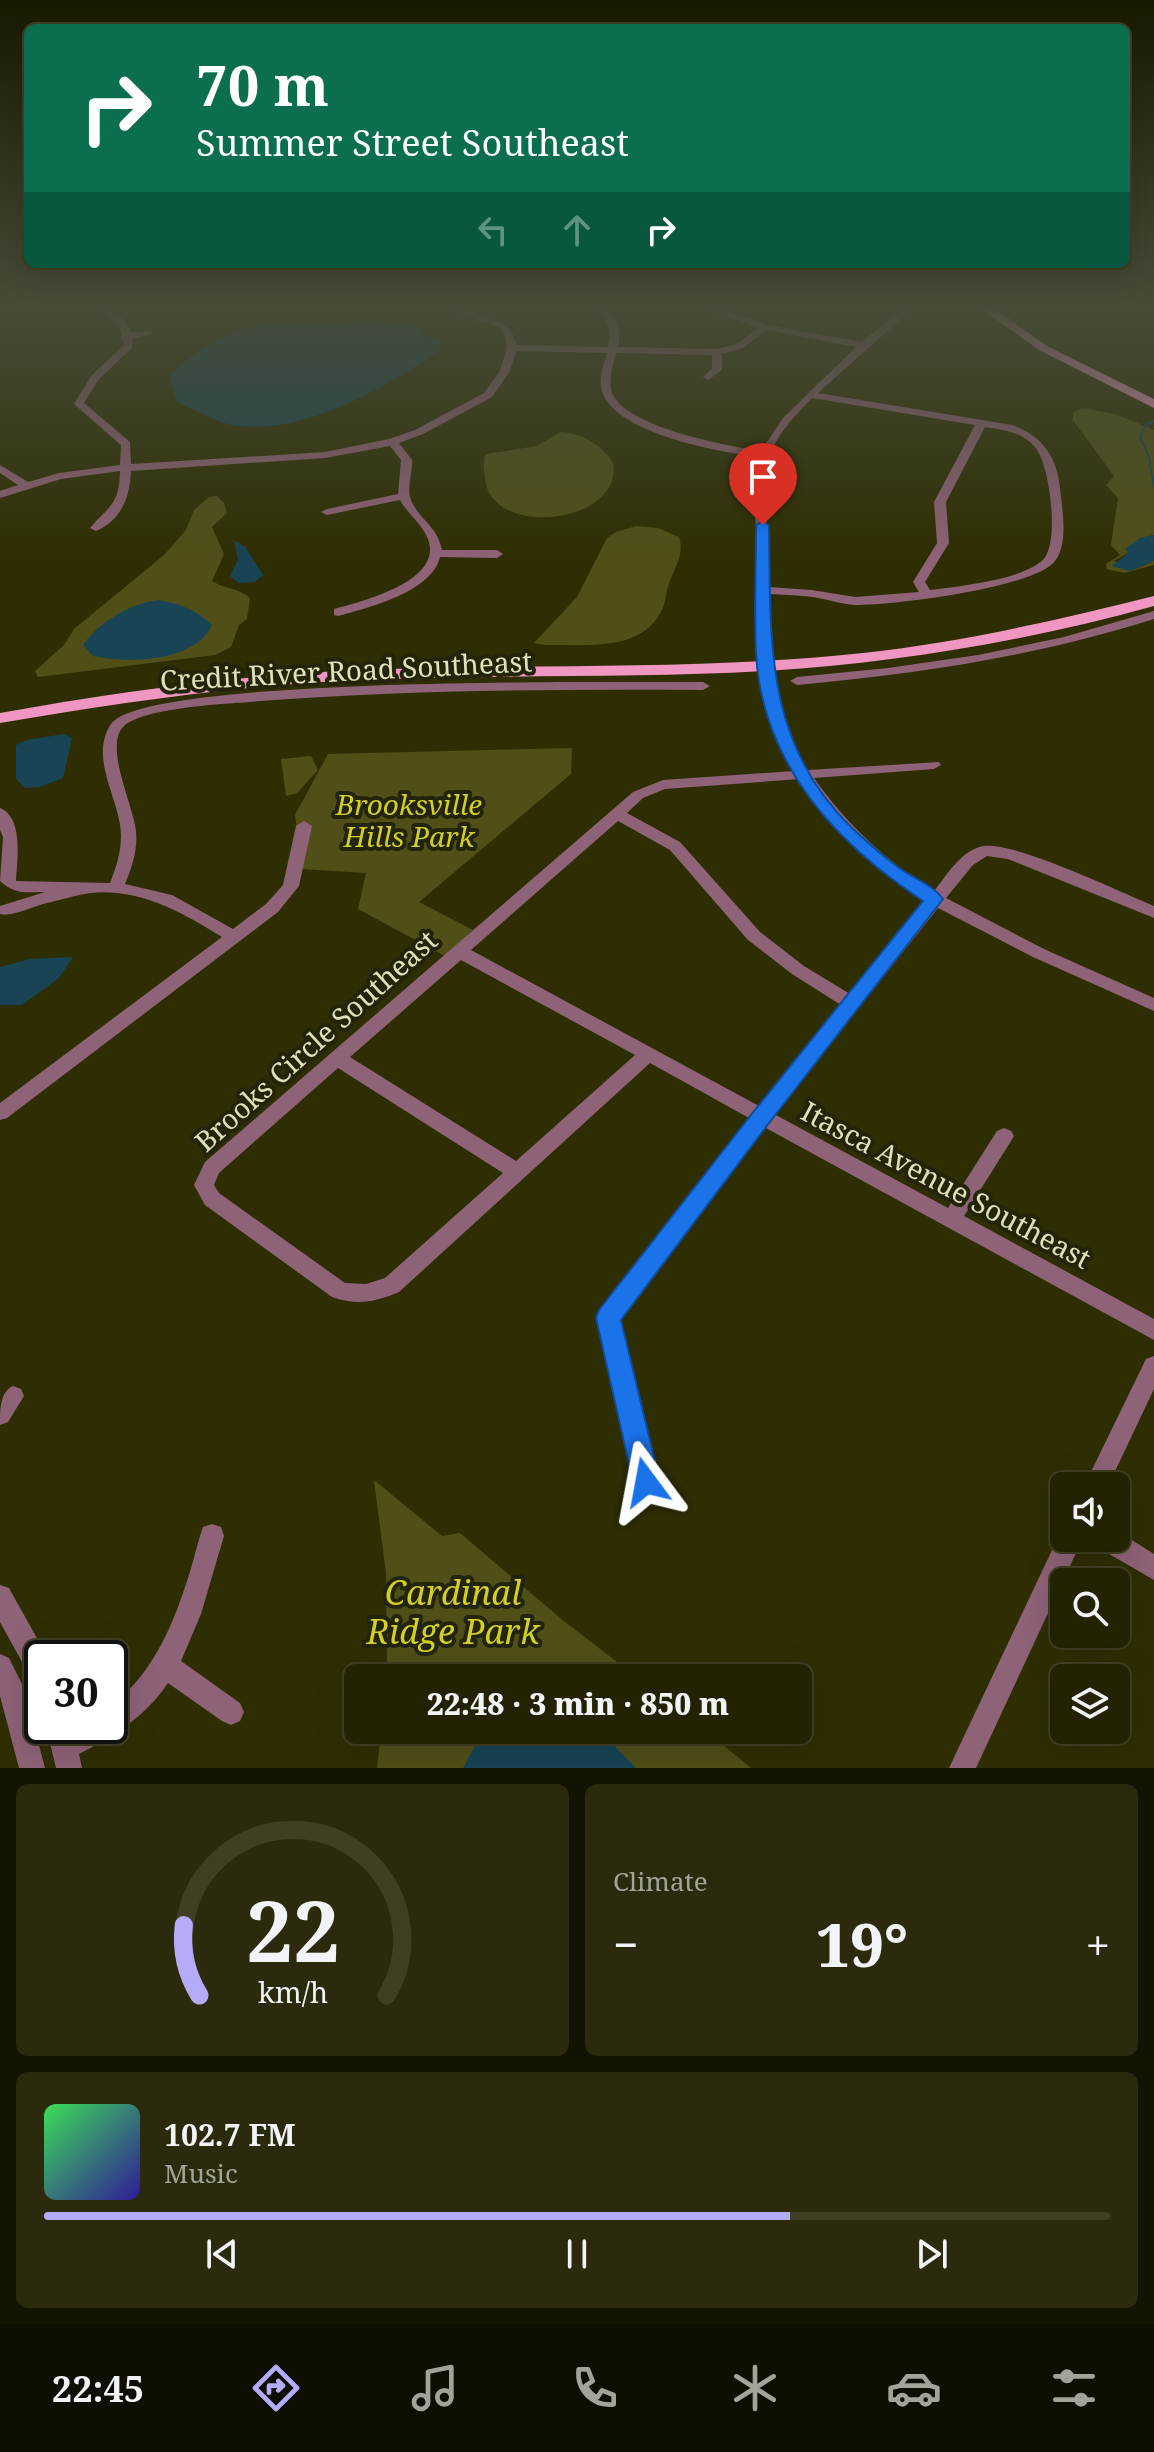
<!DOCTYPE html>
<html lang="en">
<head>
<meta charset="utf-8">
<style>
	body { margin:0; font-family:"Noto Serif",serif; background:#2b2a0c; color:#f1f3f6; height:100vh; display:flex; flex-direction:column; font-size:30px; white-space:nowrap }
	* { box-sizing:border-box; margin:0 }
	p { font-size:26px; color:#a3a499 }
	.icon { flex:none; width:44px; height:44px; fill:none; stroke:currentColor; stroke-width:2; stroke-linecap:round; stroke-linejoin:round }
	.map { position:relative; height:1768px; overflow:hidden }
	.panel { display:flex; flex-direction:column; gap:16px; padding:16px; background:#131301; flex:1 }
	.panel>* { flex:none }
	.hud { position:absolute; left:24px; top:24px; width:1106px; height:244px; border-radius:12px; box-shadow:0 8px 32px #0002,0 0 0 2px #403f24; background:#0b6e4f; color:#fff; overflow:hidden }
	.buttons { position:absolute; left:1050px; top:1472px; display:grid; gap:16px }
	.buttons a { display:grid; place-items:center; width:80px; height:80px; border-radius:12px; background:#232202; box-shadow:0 8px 32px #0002,0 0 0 2px #403f24; font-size:40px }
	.speed { position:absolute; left:24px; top:1640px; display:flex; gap:16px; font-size:40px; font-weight:700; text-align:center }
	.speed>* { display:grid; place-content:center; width:104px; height:104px; border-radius:50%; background:#232202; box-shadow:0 8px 32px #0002,0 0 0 2px #403f24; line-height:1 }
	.speed .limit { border:4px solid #111; border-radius:12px; background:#fff; color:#111 }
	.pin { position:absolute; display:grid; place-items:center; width:68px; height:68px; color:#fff; margin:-82px -34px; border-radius:50% 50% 50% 0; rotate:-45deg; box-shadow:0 0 8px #0007 }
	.pin .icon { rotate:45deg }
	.me { position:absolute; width:88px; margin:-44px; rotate:347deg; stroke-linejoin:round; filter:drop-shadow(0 0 6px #0008) }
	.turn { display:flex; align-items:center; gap:28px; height:168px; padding:0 40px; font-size:36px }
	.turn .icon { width:104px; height:104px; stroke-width:2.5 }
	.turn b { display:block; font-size:56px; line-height:68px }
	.lanes { display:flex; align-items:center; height:76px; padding:0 40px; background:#0003; justify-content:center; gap:40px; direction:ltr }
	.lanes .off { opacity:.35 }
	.big { font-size:60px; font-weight:800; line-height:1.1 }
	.panel .tile { flex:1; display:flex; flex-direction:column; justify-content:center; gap:12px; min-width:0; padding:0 28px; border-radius:12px; background:#2b2a0c }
	.panel .dial { align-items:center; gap:0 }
	.dial svg { height:208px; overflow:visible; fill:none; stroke:#403f24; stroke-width:7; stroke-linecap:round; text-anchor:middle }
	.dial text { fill:#f1f3f6; stroke:none }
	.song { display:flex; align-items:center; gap:24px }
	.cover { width:96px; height:96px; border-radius:12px; background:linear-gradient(135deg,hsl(130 70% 55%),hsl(250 70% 35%)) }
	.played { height:8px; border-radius:4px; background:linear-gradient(90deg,#b4acf9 70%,#403f24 70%) }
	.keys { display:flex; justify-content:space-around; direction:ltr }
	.heat { display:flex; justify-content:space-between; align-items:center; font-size:44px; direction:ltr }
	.panel .tiles { flex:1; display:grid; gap:16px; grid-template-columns:1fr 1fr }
	.tile:last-child { grid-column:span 2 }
	.trip { position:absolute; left:344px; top:1664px; width:468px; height:80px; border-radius:12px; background:#232202; box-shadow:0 8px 32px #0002,0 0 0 2px #403f24; font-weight:800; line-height:80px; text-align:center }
	.dock { display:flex; height:128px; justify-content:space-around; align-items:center; background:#0e0e01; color:#a3a499 }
	.dock .icon { width:56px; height:56px }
	.dock .active { color:#b4acf9 }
	.dock b { font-size:36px; color:#f1f3f6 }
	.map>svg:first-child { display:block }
	.green { fill:#504f18 }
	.water { fill:#184456 }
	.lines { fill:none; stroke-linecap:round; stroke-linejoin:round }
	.stream { stroke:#184456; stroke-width:2 }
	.minor { fill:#8e6277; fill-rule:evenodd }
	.major { fill:#f096c3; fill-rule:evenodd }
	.route { fill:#1a73e8; stroke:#114b97; stroke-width:2 }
	.labels { text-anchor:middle; stroke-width:8; stroke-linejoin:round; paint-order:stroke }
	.street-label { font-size:28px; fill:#e0e1bb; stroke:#24240b }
	.park-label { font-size:28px; font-style:italic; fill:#d2cf25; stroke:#24240b }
	.near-park-label { font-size:34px; font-style:italic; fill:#d2cf25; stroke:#24240b }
</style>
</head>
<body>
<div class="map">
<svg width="1154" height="1768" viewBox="0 0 1154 1768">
	<rect width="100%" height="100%" fill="#2f2e03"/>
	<path class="green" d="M1082,408L1115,414L1154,430V535L1140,538L1128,553L1114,561L1130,571L1154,561V565L1124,573L1107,569L1106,564L1120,555L1111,545L1118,498L1106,485L1114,476L1073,420V413Z
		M560,432C582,433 600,444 613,462C625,524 490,540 485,478C484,470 482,462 486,454L537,446Z
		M217,496L224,503L227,513L212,527L224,554L212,581C224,589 239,588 250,598L247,619L239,625L231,647L215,655L38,677L35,671L64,645L74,629L164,555L186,530L194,510L209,497Z
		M636,526L658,528L679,537C685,555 674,567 669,584C666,591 666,600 663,608C643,653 586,644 545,645L534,643L577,597L607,538L616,532Z
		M572,748L571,774L419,902L473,930L445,956L358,909L366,873L302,869L295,815L328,754Z
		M311,756L318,770L297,793L286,796L281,759Z
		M374,1480L442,1536L460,1533L565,1622L638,1678H387L386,1573Z
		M381,1730H705L751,1768H377Z"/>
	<path class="water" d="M387,322L415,327L424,336L439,339L440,350C386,388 298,439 228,424C211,419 193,409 177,402L170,379C180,355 235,332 260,324Z
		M1154,535V561L1130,571L1112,566L1128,553L1125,549L1140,538Z
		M234,540L245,547L263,575L255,582L239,583L230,576L238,560Z
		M158,600C180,604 195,609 212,625C195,662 128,664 93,656L83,645C99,622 129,604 158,600Z
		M64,734L72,738L63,778L40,787L25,788L16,779V745L27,740Z
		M73,957L59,978L22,1005H0V967L30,959Z
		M484,1730H599L636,1768H463Z"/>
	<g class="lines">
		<path class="stream" d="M1154,421L1145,425L1140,437L1149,457L1154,487"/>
		<path class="minor" d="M100,309C116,309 124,318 131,332L149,331L154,334L133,338L132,348L99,379L84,403L130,442L131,464L325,452L389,439L415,430L484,393L500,371L507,348L506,338L499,327L444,309C468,309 513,316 516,345L608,347C612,330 609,322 598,309H608C619,321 621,332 618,347L717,349L737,344L758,328L706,309H720L767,325L862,342L902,309H912L818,393L1012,425C1042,435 1057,457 1060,488C1062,509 1069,543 1055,561C1035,588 890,606 854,605C842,604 830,600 818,598C802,595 786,595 769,594L770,657L774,687L802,762L808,770L939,762L941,765L934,769L814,778C846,824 886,861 934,891C947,875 962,849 984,846C1016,842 1120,892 1154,906V918L1008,859L987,856L973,865L946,898L1044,949L1154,998V1011L1033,957L938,908L774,1114L948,1208L997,1131L1004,1128L1011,1131L1014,1136L1011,1141L964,1216L1154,1319V1340L764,1127L619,1320L658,1482L654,1490L646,1493L638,1490L634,1482L597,1318L749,1118L650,1063L399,1292C375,1302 357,1306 332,1297L205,1205L194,1185L205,1162L633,792L663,780L794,771L788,762L764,701L759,672L755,501L759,457C720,452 623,435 604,396C597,383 603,366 607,353L516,351L510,371L492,397L423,434L399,443L412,460C413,473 406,489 411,500C420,521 437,525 442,550H497L503,554L497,558L440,557C432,592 368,608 338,616L334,615V609C360,602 432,584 430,548C429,529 408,515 400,500L327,515L321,512L327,509L398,494L401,460L390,446L325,458L131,471C130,498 121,520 96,531L90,528C110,505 119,505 120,471L61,479L0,498V491L18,485L0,473V465L28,482L59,473L120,465L121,445L74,404L92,375L124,345L119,325ZM767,330L856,347L783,418L761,451C727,446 630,428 613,395C607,383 613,366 616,353L712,355V369L703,377L708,380L722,370V354L743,348ZM812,398L975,425L934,502L937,543L913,582L919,592L855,597L812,590L769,587C768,547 758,491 771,454C778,432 797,414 812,398ZM985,427C1004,430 1022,432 1035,447C1050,464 1060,543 1043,560C1021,580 960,586 930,590L925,582L949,543L946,502ZM800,779C833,829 874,870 926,901L850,994L804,966L760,932L680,842L627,813L643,798L665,789ZM618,821L670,850L748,940L792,974L841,1005L759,1106L471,950ZM461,960L635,1055L516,1161L350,1057ZM338,1068L503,1173L385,1278L366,1284L345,1283L219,1193L214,1185L219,1173Z
			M1154,611V619C1037,656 919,674 797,685L790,681L797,677L888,668L978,655L1064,637Z
			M657,682H703L710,686L703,690C552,689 400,690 249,702C222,704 144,708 124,726C103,745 134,807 136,831C138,849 132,867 125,884L172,895L233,929L266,904L283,885L296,826L304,821L312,826L299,886L278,912L7,1118L0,1120V1103L222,937C181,912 140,888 90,893C76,895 61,900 47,903C33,906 14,917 0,914V906L45,892C24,892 16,895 0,881L3,837L0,830V808C24,818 17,860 16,881L110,883C116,868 121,852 121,836C121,800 88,759 111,724C142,678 584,682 657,682Z
			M1154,1356V1389L1108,1486H1084L1146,1359Z
			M13,1386L21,1389L24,1396L8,1422L0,1425C0,1409 0,1392 13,1386Z
			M212,1524L221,1527L224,1536L201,1614L181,1661L240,1703L244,1712L240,1721L231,1725L222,1721L168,1683C145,1717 115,1735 79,1754L82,1768H56L46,1726H72L73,1728L77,1726H110V1707C149,1677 170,1633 185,1587C192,1568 196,1547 203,1527Z
			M1062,1529L1064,1538H1083L976,1768H949Z
			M1116,1530L1154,1554V1580L1097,1547L1094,1538H1116Z
			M0,1585L9,1588L48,1658H42V1686L33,1682L0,1622Z
			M0,1654L9,1658L24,1688L45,1768H19L0,1696Z"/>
		<path class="major" d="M982,309H995L1047,346L1154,399V408L1039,350Z
			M1154,596V606C1027,641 898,663 766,671C631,679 496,674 361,680C239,685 119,703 0,723V713C119,692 239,675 361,670C528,663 696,671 863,653C962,642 1058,620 1154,596Z"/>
	</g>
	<linearGradient id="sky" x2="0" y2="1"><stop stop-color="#1a1902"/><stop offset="0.55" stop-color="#474c39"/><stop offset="1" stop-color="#474c39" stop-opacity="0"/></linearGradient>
	<rect width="1154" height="557" fill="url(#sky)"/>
	<path class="route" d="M763,521L769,525C771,639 763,742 852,828C867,842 883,856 899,868C913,878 933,885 943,899L769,1123L621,1320L660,1482L656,1491L646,1495L637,1491L633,1482L596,1318L599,1310L754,1111L923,901C835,843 762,764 756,653C754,611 756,568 756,525Z"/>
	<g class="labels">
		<g class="street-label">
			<text transform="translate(346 671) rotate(-3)" y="10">Credit River Road Southeast</text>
			<text transform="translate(316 1041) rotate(-42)" y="10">Brooks Circle Southeast</text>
			<text transform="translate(946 1185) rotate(28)" y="10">Itasca Avenue Southeast</text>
		</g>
		<g class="park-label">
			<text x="409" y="815">Brooksville<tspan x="409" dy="32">Hills Park</tspan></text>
		</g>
		<g class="near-park-label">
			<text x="453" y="1605">Cardinal<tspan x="453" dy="39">Ridge Park</tspan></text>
		</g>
	</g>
</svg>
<div class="buttons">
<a><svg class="icon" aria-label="sound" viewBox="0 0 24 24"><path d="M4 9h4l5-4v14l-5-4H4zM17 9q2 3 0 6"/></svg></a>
<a><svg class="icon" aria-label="search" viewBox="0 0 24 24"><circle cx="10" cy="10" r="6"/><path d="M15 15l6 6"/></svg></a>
<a><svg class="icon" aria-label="layers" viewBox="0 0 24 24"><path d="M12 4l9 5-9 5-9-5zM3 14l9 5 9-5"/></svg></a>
</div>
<div class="speed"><div class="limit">30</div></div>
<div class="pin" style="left:763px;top:525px;background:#d93025"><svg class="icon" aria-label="arrive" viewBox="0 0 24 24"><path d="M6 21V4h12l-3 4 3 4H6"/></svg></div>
<svg class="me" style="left:646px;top:1482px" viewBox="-20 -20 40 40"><path d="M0-17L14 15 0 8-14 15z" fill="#1a73e8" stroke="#fff" stroke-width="4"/></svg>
<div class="trip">22:48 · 3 min · 850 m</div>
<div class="hud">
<div class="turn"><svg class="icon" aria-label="right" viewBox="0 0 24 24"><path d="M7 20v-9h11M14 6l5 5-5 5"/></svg><div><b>70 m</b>Summer Street Southeast</div></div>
<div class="lanes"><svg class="icon off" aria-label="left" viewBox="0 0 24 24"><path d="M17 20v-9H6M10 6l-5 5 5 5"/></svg><svg class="icon off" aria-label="ahead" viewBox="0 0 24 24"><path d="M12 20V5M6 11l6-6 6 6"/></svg><svg class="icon" aria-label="right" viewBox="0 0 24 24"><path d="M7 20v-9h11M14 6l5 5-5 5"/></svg></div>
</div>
</div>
<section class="panel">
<div class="tiles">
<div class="tile dial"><svg viewBox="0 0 100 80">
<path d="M14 69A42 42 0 1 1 86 69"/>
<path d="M14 69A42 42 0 0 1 8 42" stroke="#b4acf9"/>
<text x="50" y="56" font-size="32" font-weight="700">22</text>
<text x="50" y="72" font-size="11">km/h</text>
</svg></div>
<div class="tile"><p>Climate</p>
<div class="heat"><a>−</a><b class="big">19°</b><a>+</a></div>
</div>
<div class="tile">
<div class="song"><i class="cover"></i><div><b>102.7 FM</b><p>Music</p></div></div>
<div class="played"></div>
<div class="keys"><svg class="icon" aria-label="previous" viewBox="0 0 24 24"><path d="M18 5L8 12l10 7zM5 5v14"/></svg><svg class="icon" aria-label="pause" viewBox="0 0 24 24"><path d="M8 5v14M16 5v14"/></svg><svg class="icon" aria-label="next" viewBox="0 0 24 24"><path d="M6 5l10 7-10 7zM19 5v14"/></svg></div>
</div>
</div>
</section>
<nav class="dock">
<b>22:45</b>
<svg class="icon active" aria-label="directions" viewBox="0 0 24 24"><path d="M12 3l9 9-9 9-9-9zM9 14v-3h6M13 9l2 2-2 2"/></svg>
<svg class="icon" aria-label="music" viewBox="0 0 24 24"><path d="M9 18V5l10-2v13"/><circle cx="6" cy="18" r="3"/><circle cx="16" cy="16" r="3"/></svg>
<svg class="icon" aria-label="phone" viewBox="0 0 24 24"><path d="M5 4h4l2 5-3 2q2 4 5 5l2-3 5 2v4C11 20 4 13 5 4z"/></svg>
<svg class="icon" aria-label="climate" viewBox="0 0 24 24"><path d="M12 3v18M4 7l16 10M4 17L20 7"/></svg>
<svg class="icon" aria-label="car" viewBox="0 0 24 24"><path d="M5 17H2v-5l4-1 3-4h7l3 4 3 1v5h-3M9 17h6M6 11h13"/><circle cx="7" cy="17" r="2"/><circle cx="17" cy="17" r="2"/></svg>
<svg class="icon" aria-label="filters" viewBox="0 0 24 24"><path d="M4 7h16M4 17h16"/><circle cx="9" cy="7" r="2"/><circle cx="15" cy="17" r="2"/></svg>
</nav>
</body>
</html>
